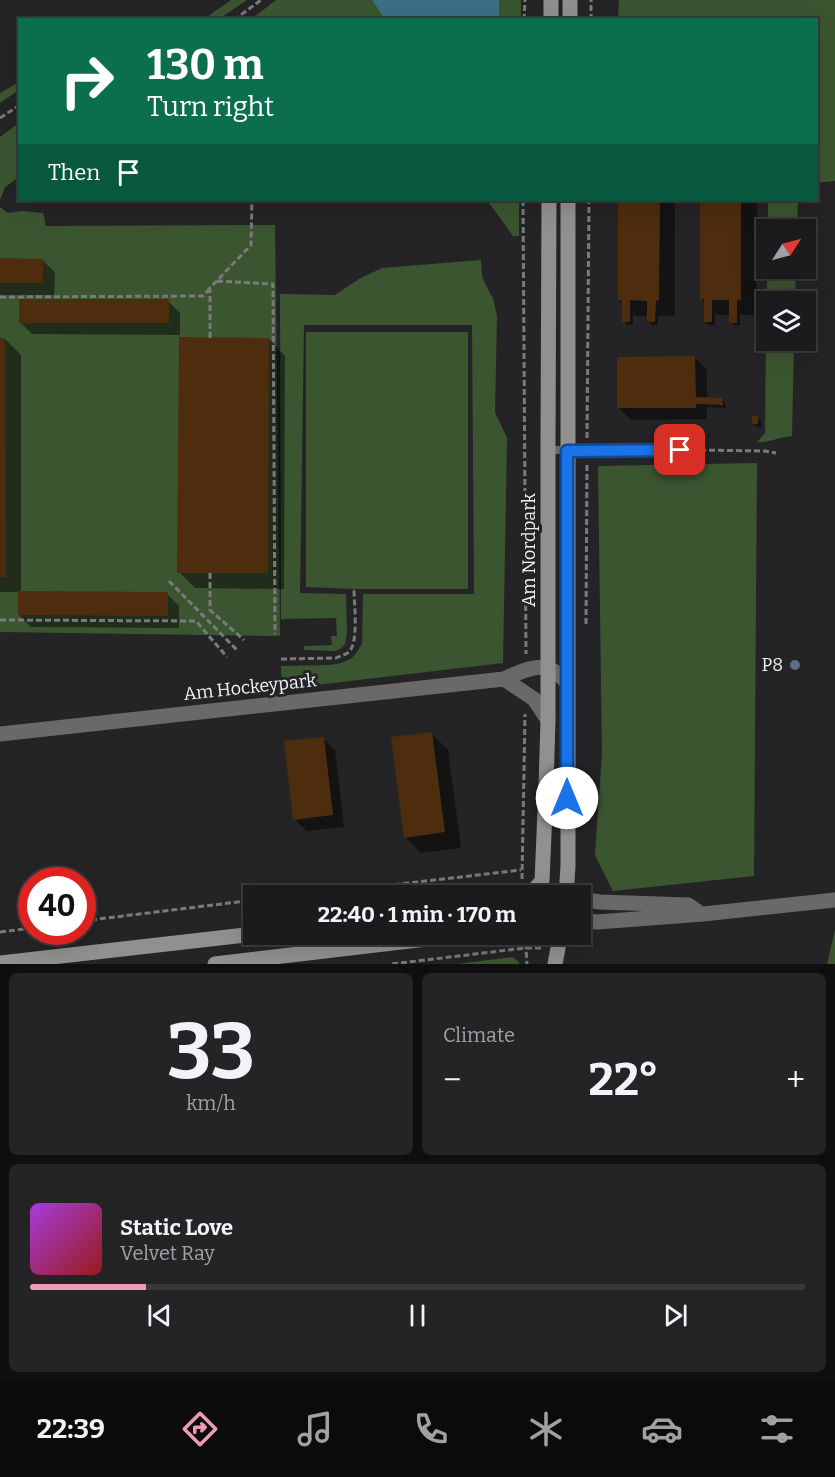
<!DOCTYPE html>
<html lang="en">
<head>
<meta charset="utf-8">
<style>
	body { margin:0; font-family:Bitter,serif; background:#242426; color:#f1f3f6; height:100vh; display:flex; flex-direction:column; font-size:22px; white-space:nowrap }
	* { box-sizing:border-box; margin:0 }
	p { font-size:20px; color:#a0a1a4 }
	.icon { flex:none; width:33px; height:33px; fill:none; stroke:currentColor; stroke-width:2; stroke-linecap:round; stroke-linejoin:round }
	.map { position:relative; height:964px; overflow:hidden }
	.details { display:flex; flex-direction:column; gap:9px; padding:9px; background:#0f0f10; flex:1 }
	.details>* { flex:none }
	.hud { position:absolute; left:18px; top:18px; width:800px; height:183px; border-radius:0px; box-shadow:0 6px 24px #0002,0 0 0 2px #39393b; background:#0b6e4f; color:#fff; overflow:hidden }
	.needle { width:39px; rotate:54deg }
	.buttons { position:absolute; left:756px; top:219px; display:grid; gap:12px }
	.buttons a { display:grid; place-items:center; width:60px; height:60px; border-radius:0px; background:#1b1b1d; box-shadow:0 6px 24px #0002,0 0 0 2px #39393b; font-size:30px }
	.speed { position:absolute; left:18px; top:867px; display:flex; gap:12px; font-size:30px; font-weight:700; text-align:center }
	.speed>* { display:grid; place-content:center; width:78px; height:78px; border-radius:50%; background:#1b1b1d; box-shadow:0 6px 24px #0002,0 0 0 2px #39393b; line-height:1 }
	.speed .limit { border:9px solid #d22; background:#fff; color:#111 }
	.pin { position:absolute; display:grid; place-items:center; width:51px; height:51px; color:#fff; margin:-26px; border-radius:12px; box-shadow:0 3px 9px #0006 }
	.me { position:absolute; width:66px; margin:-33px; rotate:0deg; stroke-linejoin:round; filter:drop-shadow(0 0 4px #0008) }
	.turn { display:flex; align-items:center; gap:21px; height:126px; padding:0 30px; font-size:27px }
	.turn .icon { width:78px; height:78px; stroke-width:2.5 }
	.turn b { display:block; font-size:42px; line-height:51px }
	.then { display:flex; align-items:center; height:57px; padding:0 30px; background:#0003; gap:12px; font-size:22px }
	.big { font-size:45px; font-weight:700; line-height:1.1 }
	.details .tile { flex:1; display:flex; flex-direction:column; justify-content:center; gap:9px; min-width:0; padding:0 21px; border-radius:9px; background:#242426 }
	.details .dial { align-items:center; gap:0 }
	.dial b { font-size:78px; line-height:1 }
	.song { display:flex; align-items:center; gap:18px }
	.cover { width:72px; height:72px; border-radius:9px; background:linear-gradient(135deg,hsl(280 70% 55%),hsl(0 70% 35%)) }
	.played { height:6px; border-radius:3px; background:linear-gradient(90deg,#ef9ab8 15%,#39393b 15%) }
	.keys { display:flex; justify-content:space-around; direction:ltr }
	.heat { display:flex; justify-content:space-between; align-items:center; font-size:33px; direction:ltr }
	.details .tiles { flex:1; display:grid; gap:9px; grid-template-columns:1fr 1fr }
	.tile:last-child { grid-column:span 2 }
	.trip { position:absolute; left:243px; top:885px; width:348px; height:60px; border-radius:0px; background:#1b1b1d; box-shadow:0 6px 24px #0002,0 0 0 2px #39393b; font-weight:700; line-height:60px; text-align:center }
	.tabs { display:flex; height:96px; justify-content:space-around; align-items:center; background:#0b0b0c; color:#a0a1a4 }
	.tabs .icon { width:42px; height:42px }
	.tabs .selected { color:#ef9ab8 }
	.tabs b { font-size:27px; color:#f1f3f6 }
	.map>svg:first-child { display:block }
	.green { fill:#3b5531 }
	.water { fill:#3b7086 }
	.shadow { fill:#0007 }
	.building { fill:#4e2c0e }
	.lines { fill:none; stroke-linecap:round; stroke-linejoin:round }
	.path { stroke:#797a7c; stroke-width:3; stroke-dasharray:6 3; stroke-linecap:butt }
	.lane { stroke:#6a6968; stroke-width:8 }
	.street { stroke:#6a6968; stroke-width:15 }
	.secondary { stroke:#92908f; stroke-width:15 }
	.route-casing { stroke:#114b97; stroke-width:15 }
	.route { stroke:#1a73e8; stroke-width:10 }
	.service-dot { fill:#5c6f8a; stroke:#242427; stroke-width:2 }
	.labels { text-anchor:middle; stroke-width:6; stroke-linejoin:round; paint-order:stroke }
	.street-label { font-size:18px; fill:#f1f2f3; stroke:#242427 }
	.poi-label { font-size:18px; fill:#f1f2f3; stroke:#242427; text-anchor:end }
</style>
</head>
<body>
<div class="map">
<svg width="835" height="964" viewBox="0 0 835 964">
	<rect width="100%" height="100%" fill="#242427"/>
	<path class="green" d="M231,0H247L219,19H204Z
		M276,0H521V19L250,20Z
		M619,0H835V181L816,183V20L618,19Z
		M19,82V90L0,103V93Z
		M19,123V177L5,187L0,200V137Z
		M487,200H519V236H513Z
		M768,200H798L797,229H768Z
		M0,207L8,213L22,211L43,213L46,226L275,225L280,636L0,632Z
		M481,260L482,275L485,284L493,298L497,316L495,412L507,438L503,663L282,689L281,666L330,665L341,663L352,658L357,652L362,643L363,594H474L472,325H304L300,593L346,594L347,633L345,644L340,649L335,651L304,650V646L332,645L331,636H337L336,618L281,619L280,294L335,295L359,279L382,268Z
		M767,269H796L795,301H767Z
		M766,330V340L794,341L792,436C780,437 769,443 757,442L765,433Z
		M306,332H468V589H354L306,587Z
		M757,463L754,876L613,891L595,855L602,754L598,466Z
		M835,930V964H827Z
		M513,957L519,962V964H456Z"/>
	<path class="water" d="M372,0H499V19H385Z"/>
	<path class="shadow" d="M620,200H675V316H658V325H652L649,321V316H635L633,313V325H627L624,321V304L619,300Z
		M702,200H757L756,315H740V325H734L730,322V315H717L715,313V325H709L705,322L706,304L701,299Z
		M0,260H42L55,272L54,295H0Z
		M168,301L180,313V335L32,334L20,322Z
		M0,339H5L21,355V593L167,594L179,606V628L31,627L19,615L20,592H0Z
		M269,339L285,356L284,589L195,588L179,572Z
		M695,357L707,370V398L722,399L725,403L726,408L707,407V419L631,420L619,408Z
		M758,418L761,421V427H757L753,424Z
		M432,734L448,750L461,848L421,853L405,837Z
		M323,738L335,750L344,827L307,831L294,819Z"/>
	<path class="building" d="M618,200H660L659,300L656,301L655,322H647V301L630,300V322H622V300H618Z
		M700,200H741V300H737V323H729V300H712V322H704V299L700,300Z
		M0,258L43,259V283H0Z
		M19,299H169V323H19Z
		M179,337L269,338L268,573H177Z
		M0,338H5L6,577H0Z
		M695,356L696,397L722,398L723,405L696,404V408H617V357Z
		M752,416H758V424H752Z
		M18,591L168,592V616L18,615Z
		M432,732L445,832L404,838L391,737Z
		M324,737L333,815L293,820L284,741Z"/>
	<g class="lines">
		<path class="path" d="M234,20L261,0
			M524,20L525,0
			M591,20V0
			M0,118L20,105
			M523,200L526,654
			M217,281L273,284L275,634
			M0,297L203,296L210,288
			M210,338V288L251,245L252,200
			M587,438L589,200
			M691,450L765,451L776,453
			M210,573V610L244,640
			M169,581L237,650
			M0,620L196,621L227,657
			M586,624L587,462
			M281,659L336,658C340,656 345,655 349,652C359,642 354,603 354,589
			M522,879L525,714
			M296,896L521,870
			M82,921L254,900
			M0,932L32,928
			M525,934L527,964
			M572,943L588,937
			M392,964L525,948H543"/>
		<path class="lane" d="M548,450H680"/>
		<path class="street" d="M504,679L534,699L548,720
			M0,734L504,679C528,668 548,658 567,683
			M580,899L600,902L688,905L697,911
			M580,920L597,922L703,914L835,900"/>
		<path class="secondary" d="M551,20V0
			M570,20V0
			M529,896L542,881L546,787L548,720V443L549,200
			M566,896L568,866V200
			M0,963L254,934
			M215,964L469,934
			M555,964L558,948V934"/>
	</g>
	<g class="lines">
		<defs>
			<path id="route" d="M567,798V451L680,450"/>
		</defs>
		<use href="#route" class="route-casing"/>
		<use href="#route" class="route"/>
	</g>
	<circle class="service-dot" cx="795" cy="665" r="6"/>
	<g class="labels">
		<g class="street-label">
			<text transform="translate(529 550) rotate(-90)" y="6">Am Nordpark</text>
			<text transform="translate(250 687) rotate(-6)" y="6">Am Hockeypark</text>
		</g>
		<g class="poi-label">
			<text x="783" y="671">P8</text>
		</g>
	</g>
</svg>
<div class="buttons">
<a><svg class="needle" viewBox="-14 -14 28 28"><path d="M0-13l5 13h-10z" fill="#e53935"/><path d="M0 13l5-13h-10z" fill="#a0a1a4"/></svg></a>
<a><svg class="icon" aria-label="layers" viewBox="0 0 24 24"><path d="M12 4l9 5-9 5-9-5zM3 14l9 5 9-5"/></svg></a>
</div>
<div class="speed"><div class="limit">40</div></div>
<div class="pin" style="left:680px;top:450px;background:#d93025"><svg class="icon" aria-label="arrive" viewBox="0 0 24 24"><path d="M6 21V4h12l-3 4 3 4H6"/></svg></div>
<svg class="me" style="left:567px;top:798px" viewBox="-20 -20 40 40"><circle r="19" fill="#fff"/><path d="M0-13L10 11 0 6-10 11z" fill="#1a73e8"/></svg>
<div class="trip">22:40 · 1 min · 170 m</div>
<div class="hud">
<div class="turn"><svg class="icon" aria-label="right" viewBox="0 0 24 24"><path d="M7 20v-9h11M14 6l5 5-5 5"/></svg><div><b>130 m</b>Turn right</div></div>
<div class="then">Then<svg class="icon" aria-label="arrive" viewBox="0 0 24 24"><path d="M6 21V4h12l-3 4 3 4H6"/></svg></div>
</div>
</div>
<section class="details">
<div class="tiles">
<div class="tile dial"><b>33</b><p>km/h</p></div>
<div class="tile"><p>Climate</p>
<div class="heat"><a>−</a><b class="big">22°</b><a>+</a></div>
</div>
<div class="tile">
<div class="song"><i class="cover"></i><div><b>Static Love</b><p>Velvet Ray</p></div></div>
<div class="played"></div>
<div class="keys"><svg class="icon" aria-label="previous" viewBox="0 0 24 24"><path d="M18 5L8 12l10 7zM5 5v14"/></svg><svg class="icon" aria-label="pause" viewBox="0 0 24 24"><path d="M8 5v14M16 5v14"/></svg><svg class="icon" aria-label="next" viewBox="0 0 24 24"><path d="M6 5l10 7-10 7zM19 5v14"/></svg></div>
</div>
</div>
</section>
<nav class="tabs">
<b>22:39</b>
<svg class="icon selected" aria-label="directions" viewBox="0 0 24 24"><path d="M12 3l9 9-9 9-9-9zM9 14v-3h6M13 9l2 2-2 2"/></svg>
<svg class="icon" aria-label="music" viewBox="0 0 24 24"><path d="M9 18V5l10-2v13"/><circle cx="6" cy="18" r="3"/><circle cx="16" cy="16" r="3"/></svg>
<svg class="icon" aria-label="phone" viewBox="0 0 24 24"><path d="M5 4h4l2 5-3 2q2 4 5 5l2-3 5 2v4C11 20 4 13 5 4z"/></svg>
<svg class="icon" aria-label="climate" viewBox="0 0 24 24"><path d="M12 3v18M4 7l16 10M4 17L20 7"/></svg>
<svg class="icon" aria-label="car" viewBox="0 0 24 24"><path d="M5 17H2v-5l4-1 3-4h7l3 4 3 1v5h-3M9 17h6M6 11h13"/><circle cx="7" cy="17" r="2"/><circle cx="17" cy="17" r="2"/></svg>
<svg class="icon" aria-label="filters" viewBox="0 0 24 24"><path d="M4 7h16M4 17h16"/><circle cx="9" cy="7" r="2"/><circle cx="15" cy="17" r="2"/></svg>
</nav>
</body>
</html>
